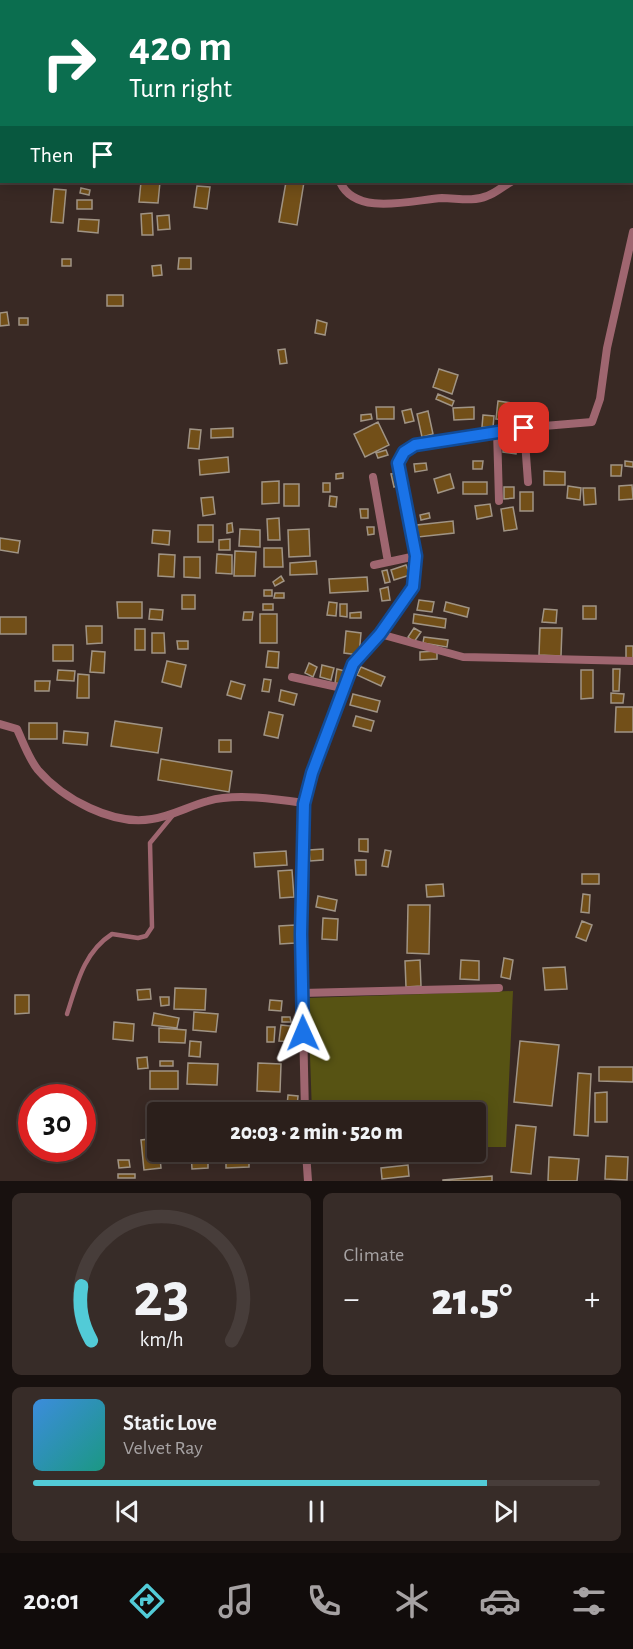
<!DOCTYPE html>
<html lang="en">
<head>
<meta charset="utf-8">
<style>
	body { margin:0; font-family:"Alegreya Sans",sans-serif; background:#372c28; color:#f1f3f6; height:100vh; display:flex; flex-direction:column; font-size:22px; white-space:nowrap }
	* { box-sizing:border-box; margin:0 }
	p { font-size:20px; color:#a6a2a3 }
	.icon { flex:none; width:33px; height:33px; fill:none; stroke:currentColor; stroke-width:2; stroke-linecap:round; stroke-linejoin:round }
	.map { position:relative; height:1181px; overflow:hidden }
	.sheet { display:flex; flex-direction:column; gap:12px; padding:12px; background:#18110f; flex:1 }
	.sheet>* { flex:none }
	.banner { position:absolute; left:0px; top:0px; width:633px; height:183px; box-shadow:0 3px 15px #0003,0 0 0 2px #473d3a; background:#0b6e4f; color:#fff; overflow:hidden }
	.speed { position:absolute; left:18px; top:1084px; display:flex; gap:12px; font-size:30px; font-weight:700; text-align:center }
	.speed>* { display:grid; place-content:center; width:78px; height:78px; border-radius:50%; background:#2b1f1b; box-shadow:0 3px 15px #0003,0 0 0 2px #473d3a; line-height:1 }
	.speed .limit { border:9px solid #d22; background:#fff; color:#111 }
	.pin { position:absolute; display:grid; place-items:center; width:51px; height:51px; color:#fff; margin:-26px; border-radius:12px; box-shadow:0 3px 9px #0006 }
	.me { position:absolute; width:66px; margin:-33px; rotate:359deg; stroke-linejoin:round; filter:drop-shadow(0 0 4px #0008) }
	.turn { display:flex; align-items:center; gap:21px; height:126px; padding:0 30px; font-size:27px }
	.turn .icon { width:78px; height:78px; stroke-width:2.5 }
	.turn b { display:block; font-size:42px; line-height:51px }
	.then { display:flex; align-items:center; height:57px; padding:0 30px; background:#0003; gap:12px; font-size:22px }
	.big { font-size:45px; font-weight:800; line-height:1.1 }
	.sheet .card { flex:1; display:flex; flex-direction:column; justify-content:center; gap:9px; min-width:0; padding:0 21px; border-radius:9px; background:#372c28 }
	.sheet .dial { align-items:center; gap:0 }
	.dial svg { height:156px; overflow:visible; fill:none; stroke:#473d3a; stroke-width:7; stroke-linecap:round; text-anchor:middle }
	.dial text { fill:#f1f3f6; stroke:none }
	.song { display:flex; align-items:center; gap:18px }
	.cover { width:72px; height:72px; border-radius:9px; background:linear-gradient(135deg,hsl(210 70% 55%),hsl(170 70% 35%)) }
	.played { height:6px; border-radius:3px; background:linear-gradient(90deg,#52cbd7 80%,#473d3a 80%) }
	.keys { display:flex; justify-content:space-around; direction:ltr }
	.heat { display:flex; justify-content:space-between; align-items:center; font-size:33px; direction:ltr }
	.sheet .tiles { flex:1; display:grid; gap:12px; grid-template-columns:1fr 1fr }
	.card:last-child { grid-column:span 2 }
	.trip { position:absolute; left:147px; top:1102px; width:339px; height:60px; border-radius:6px; background:#2b1f1b; box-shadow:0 3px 15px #0003,0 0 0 2px #473d3a; font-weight:800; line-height:60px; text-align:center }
	.tabs { display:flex; height:96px; justify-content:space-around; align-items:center; background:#110c0b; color:#a6a2a3 }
	.tabs .icon { width:42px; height:42px }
	.tabs .current { color:#52cbd7 }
	.tabs b { font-size:27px; color:#f1f3f6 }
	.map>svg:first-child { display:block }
	.green { fill:#575313 }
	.building { fill:#724f18; stroke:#a09485; stroke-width:1.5 }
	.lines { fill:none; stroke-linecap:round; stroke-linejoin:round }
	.service { stroke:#9f6670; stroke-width:4.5 }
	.minor { stroke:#9f6670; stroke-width:8 }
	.route-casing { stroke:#114b97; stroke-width:15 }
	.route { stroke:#1a73e8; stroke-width:10 }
</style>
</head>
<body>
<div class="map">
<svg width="633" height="1181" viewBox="0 0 633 1181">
	<rect width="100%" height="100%" fill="#392924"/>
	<path class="green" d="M513,991L506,1147H476V1113H312L308,998Z"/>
	<path class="building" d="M141,182H160L158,203L139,202Z
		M286,182H304L297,225L279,222Z
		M197,186L210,187L207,209L194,207Z
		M81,188L90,190L89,195L80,193Z
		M54,189L66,190L63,223L51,222Z
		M77,200H92V209H77Z
		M152,213L153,235H142L141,214Z
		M169,215L170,229L158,230L157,216Z
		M79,219L99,220L98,233L78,231Z
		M179,258H191V269H178Z
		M62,259H71V266H62Z
		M161,265L162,275L153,276L152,266Z
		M107,295H123V306H107Z
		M7,312L9,325L0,326V313Z
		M19,318H28V325H19Z
		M317,320L327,323L325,335L315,333Z
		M285,349L287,363L280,364L278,350Z
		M439,369L458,375L452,394L433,387Z
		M438,394L454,401L452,406L436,399Z
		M498,401L512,403L510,420L496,419Z
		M376,407H394V419H377Z
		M474,407V419L454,420L453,408Z
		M411,409L414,421L405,423L402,411Z
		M428,411L433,434L422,437L417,414Z
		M371,414L372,419L361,421V415Z
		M483,415L494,416L493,428L482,427Z
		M378,422L389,445L365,457L354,434Z
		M233,428V437L211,438V429Z
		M190,429L201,430L199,449L188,448Z
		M504,440L518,442L516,454L503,452Z
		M386,450L388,455L378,458L376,453Z
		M228,457L229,472L200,475L199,460Z
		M473,461H483L482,469H473Z
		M625,461L633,462V467L625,466Z
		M426,463L427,470L415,472L414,464Z
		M611,465H622L621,476H611Z
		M544,471L565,472V485H544Z
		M343,473V478L336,479V474Z
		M398,473L400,485L394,487L391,474Z
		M450,474L454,488L438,493L434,479Z
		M279,481V503L262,504V482Z
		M463,482H487V494H463Z
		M323,483H330V492H323Z
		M284,484H299V506H284Z
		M632,485L633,499L619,500V486Z
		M568,486L581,488L580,500L567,498Z
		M504,487H514V498L504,499Z
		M583,488H595L596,504L584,505Z
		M520,492H533V511H520Z
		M330,496L337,497L336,507L329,506Z
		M213,497L215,514L203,516L201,498Z
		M490,504L492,516L477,519L475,506Z
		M513,507L517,529L504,531L501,509Z
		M360,509H368V518H361Z
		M429,513L430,518L421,520L420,515Z
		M279,518L280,540H268L267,519Z
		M453,521L454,533L418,537L417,525Z
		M232,523L233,532L227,533V524Z
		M198,525H213V542H198Z
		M367,527H374V534L368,535Z
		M240,529L260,530V547L239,546Z
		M309,529L310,556L289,557L288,530Z
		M153,530L170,531L169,545L152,543Z
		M0,538L20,541L18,553L0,550Z
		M230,539V550H219V540Z
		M264,548H282L283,567H264Z
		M235,551L256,552L255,576H234Z
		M159,554L175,555L174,577L158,576Z
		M217,554L232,555V574L216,573Z
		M184,557H200V578L184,577Z
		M316,561L317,574L290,575V563Z
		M406,565L410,575L394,580L391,570Z
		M387,570L390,582L385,583L382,571Z
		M281,576L284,581L275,586L273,582Z
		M367,577L368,591L330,593L329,579Z
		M388,587L390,600L382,601L380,589Z
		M264,590H272V596H264Z
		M275,593H284V598H274Z
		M182,595H195V609H182Z
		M419,600L434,602L432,612L417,610Z
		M117,602H142V618H118Z
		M329,602L337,603L336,616L327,615Z
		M446,602L469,608L467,617L444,611Z
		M263,604H273V610H263Z
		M340,604H347V617L340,616Z
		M583,606H596V619H583Z
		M150,609L163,610L162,620L149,619Z
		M544,609L557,610L556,623L542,622Z
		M244,612H253L252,620H243Z
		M361,612V618H350V613Z
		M260,614H277V643H260Z
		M414,614L446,619L445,628L413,623Z
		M0,617H26V634H0Z
		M86,626H102V643L87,644Z
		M414,628L421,632L414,642L408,637Z
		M540,628H562L561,656L539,655Z
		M135,629H145V650H135Z
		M346,631L361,633L359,655L344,653Z
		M152,633H164L165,653H152Z
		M424,637L448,640L447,647L423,643Z
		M177,641H188V649H178Z
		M53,645H73V661H53Z
		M626,646H633V659H626Z
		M92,651L105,652L104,673L90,672Z
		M268,651L279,652L278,668L266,667Z
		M437,651V659L420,660V652Z
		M167,661L186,665L181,687L162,682Z
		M309,663L317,667L313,677L305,673Z
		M322,665L334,668L331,680L320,677Z
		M361,667L385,677L381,686L357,675Z
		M337,669L345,671L342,684L335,683Z
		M613,669H620L619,691H613Z
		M58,670L75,671L74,681L57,680Z
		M581,670H593V698L581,699Z
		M78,674L89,675V698H77Z
		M264,679L271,680L269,692L262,691Z
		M35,681H50L49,691H35Z
		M231,681L245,685L241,699L227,695Z
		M281,690L297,694L294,705L279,701Z
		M611,693L624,694L623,703H611Z
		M353,694L380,701L377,712L350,705Z
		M616,707H633V732H615Z
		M269,712L283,715L278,738L264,735Z
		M356,716L374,721L371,731L353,726Z
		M115,721L162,728L158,753L111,746Z
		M29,723H57V739H29Z
		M64,731L88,733L87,745L63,743Z
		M219,740H231V752H219Z
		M161,759L232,771L229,792L158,780Z
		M359,839H368V852L359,851Z
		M323,849V860L310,861L309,850Z
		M385,850L391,851L388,867L382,866Z
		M286,851L287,865L255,867L254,853Z
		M355,860H366V875H356Z
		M292,870L294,897L280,898L278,871Z
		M582,874H599V884H582Z
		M443,884L444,896L427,897L426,885Z
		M583,894L590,895L589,913L581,912Z
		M318,896L337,900L335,911L316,907Z
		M408,905H430L429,954L407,953Z
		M323,918L338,919L337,940L322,939Z
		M582,921L592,925L586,941L576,937Z
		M295,925V943L280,944L279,926Z
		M504,958L513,960L510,979L501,977Z
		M420,960L421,986L406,987L405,961Z
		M461,960L479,961V980L460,979Z
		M565,967L567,989L545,990L543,968Z
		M175,988L206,989L205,1010L174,1009Z
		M150,989L151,999L138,1000L137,990Z
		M15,995H29V1013L15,1014Z
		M160,997H169V1005L161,1006Z
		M270,1000L282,1001L281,1011L269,1010Z
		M194,1012L218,1014L216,1032L193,1030Z
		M154,1013L179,1018L177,1028L152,1025Z
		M282,1017H290L291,1022H282Z
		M114,1022L134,1024L133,1041L113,1039Z
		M281,1025L299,1027L297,1042L279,1041Z
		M267,1027H275L274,1042H267Z
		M159,1028L186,1030L185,1043L159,1042Z
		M190,1041L201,1042L200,1057L189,1056Z
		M520,1041L559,1045L552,1106L514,1102Z
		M147,1057L148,1068L138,1069L137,1058Z
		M160,1061H173V1066H160Z
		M188,1063L218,1064L217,1085L187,1084Z
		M258,1063L281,1064L280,1092L257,1091Z
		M599,1067H633V1082L599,1081Z
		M150,1071H178V1089H150Z
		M578,1073L591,1074L588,1136L574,1135Z
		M607,1092V1122H595V1093Z
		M288,1095L298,1096L297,1107L287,1106Z
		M516,1125L536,1127L531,1174L511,1172Z
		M158,1138L161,1168L144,1170L141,1140Z
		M191,1152H208V1168L192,1169Z
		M226,1152H249V1167L226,1168Z
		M380,1156H409L410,1163H380Z
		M606,1156L628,1157L627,1180L605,1179Z
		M549,1157L579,1159L577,1181H548Z
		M118,1160H129L130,1167L119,1168Z
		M408,1165L409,1176L382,1179L381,1168Z
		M118,1174H135V1178H118Z
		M492,1176V1181H443V1180Z"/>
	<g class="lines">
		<path class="service" d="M67,1014C77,983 84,952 112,934L138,938L146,936L152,927L150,843L173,815"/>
		<path class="minor" d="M0,153L2,152
			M632,180H633
			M340,182C356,217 412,200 442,198C457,198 473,202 487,196C496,193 503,186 511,182
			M524,428L528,482
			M497,430L499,501
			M373,477L388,562
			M374,565L416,556
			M380,634L463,657L633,661
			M292,677L342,688
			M0,724L17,729C23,742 29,759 38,770C63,799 113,826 152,819C172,816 189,806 208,801C235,793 277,799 304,803
			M302,993L499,988
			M305,1113L301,934L304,803L312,773L353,664L380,634L413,587L416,556L398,463L403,452L415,445L497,430L592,422L600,399L607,348L633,232
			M306,1152L308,1181"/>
	</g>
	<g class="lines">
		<defs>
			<path id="route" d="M303,1033L301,934L304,804L312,773L353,664L380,634L413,587L416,556L398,463L404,452L415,445L524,428"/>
		</defs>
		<use href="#route" class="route-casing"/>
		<use href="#route" class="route"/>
	</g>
</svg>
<div class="speed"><div class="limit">30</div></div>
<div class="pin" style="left:524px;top:428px;background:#d93025"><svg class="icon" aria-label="arrive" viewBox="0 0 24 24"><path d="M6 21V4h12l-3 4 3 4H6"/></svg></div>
<svg class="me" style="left:303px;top:1033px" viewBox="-20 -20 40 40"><path d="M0-17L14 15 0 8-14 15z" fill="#1a73e8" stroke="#fff" stroke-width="4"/></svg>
<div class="trip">20:03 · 2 min · 520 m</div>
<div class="banner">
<div class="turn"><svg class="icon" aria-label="right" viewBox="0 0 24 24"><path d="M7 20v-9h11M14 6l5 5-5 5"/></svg><div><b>420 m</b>Turn right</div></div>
<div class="then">Then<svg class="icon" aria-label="arrive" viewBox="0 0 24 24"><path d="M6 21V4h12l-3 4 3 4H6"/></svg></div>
</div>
</div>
<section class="sheet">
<div class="tiles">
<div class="card dial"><svg viewBox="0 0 100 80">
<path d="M14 69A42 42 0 1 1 86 69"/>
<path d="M14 69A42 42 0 0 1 9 41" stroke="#52cbd7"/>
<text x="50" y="56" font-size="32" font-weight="700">23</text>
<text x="50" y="72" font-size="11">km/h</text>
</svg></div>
<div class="card"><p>Climate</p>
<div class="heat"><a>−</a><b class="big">21.5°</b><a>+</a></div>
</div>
<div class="card">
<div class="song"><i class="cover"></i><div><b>Static Love</b><p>Velvet Ray</p></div></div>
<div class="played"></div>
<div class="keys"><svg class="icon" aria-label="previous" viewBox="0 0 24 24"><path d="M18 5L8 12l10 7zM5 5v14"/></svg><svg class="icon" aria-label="pause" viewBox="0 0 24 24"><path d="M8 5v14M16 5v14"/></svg><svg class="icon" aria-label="next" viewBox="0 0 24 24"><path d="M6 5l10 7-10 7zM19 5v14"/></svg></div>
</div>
</div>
</section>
<nav class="tabs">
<b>20:01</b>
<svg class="icon current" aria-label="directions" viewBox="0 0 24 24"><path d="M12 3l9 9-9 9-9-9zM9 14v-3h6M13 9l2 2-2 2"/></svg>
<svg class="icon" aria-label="music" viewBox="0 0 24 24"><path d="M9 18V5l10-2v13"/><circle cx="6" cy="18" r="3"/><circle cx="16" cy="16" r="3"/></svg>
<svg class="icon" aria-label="phone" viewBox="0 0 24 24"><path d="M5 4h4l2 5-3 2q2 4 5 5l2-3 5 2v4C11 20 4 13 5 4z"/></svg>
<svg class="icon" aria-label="climate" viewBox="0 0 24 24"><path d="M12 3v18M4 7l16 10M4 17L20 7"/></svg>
<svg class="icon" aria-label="car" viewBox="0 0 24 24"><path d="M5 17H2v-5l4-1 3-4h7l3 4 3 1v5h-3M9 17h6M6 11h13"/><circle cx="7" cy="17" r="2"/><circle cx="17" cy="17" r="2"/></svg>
<svg class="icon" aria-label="filters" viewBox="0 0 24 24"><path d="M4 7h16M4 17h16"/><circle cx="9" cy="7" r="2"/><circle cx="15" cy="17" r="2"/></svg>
</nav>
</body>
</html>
